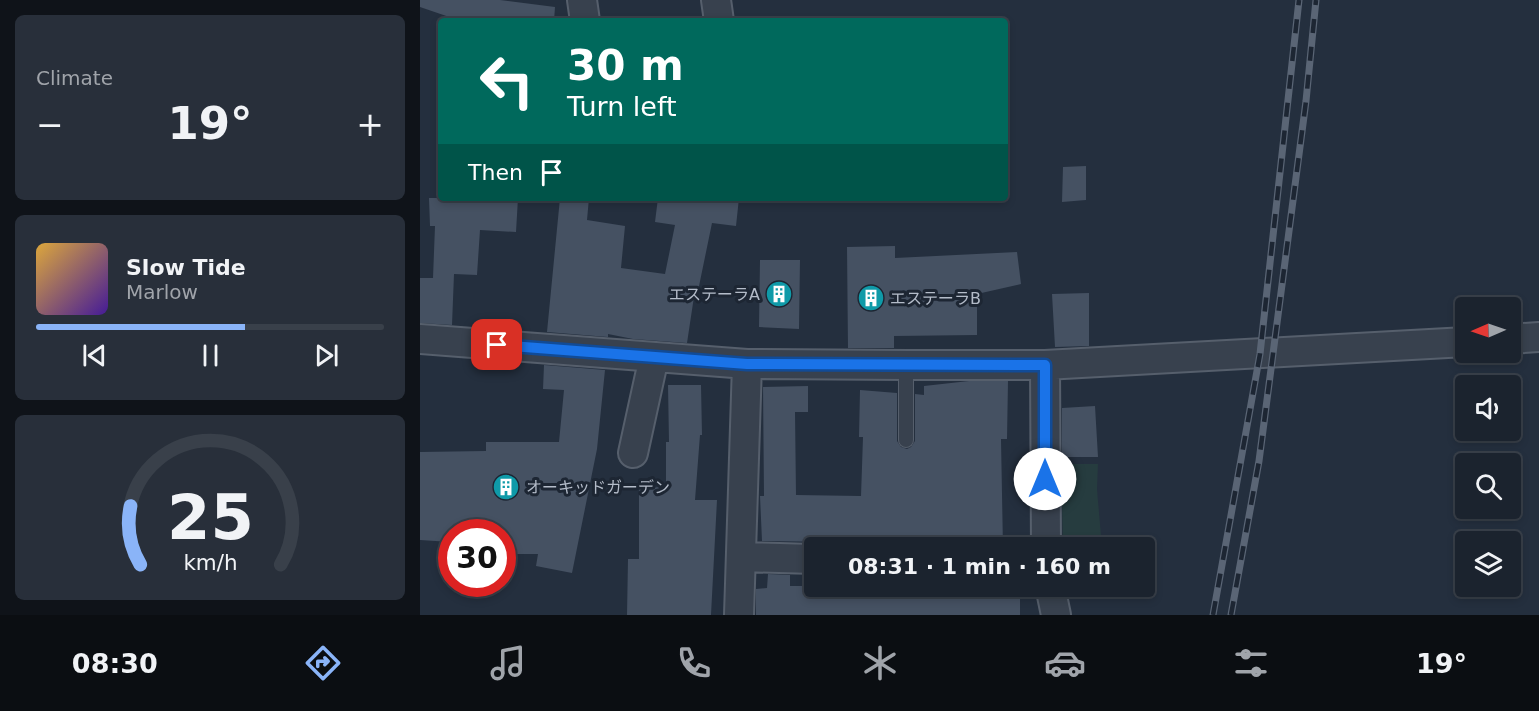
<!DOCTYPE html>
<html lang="en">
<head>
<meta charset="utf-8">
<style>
	body { margin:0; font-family:"DejaVu Sans","Noto Sans JP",sans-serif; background:#282f3a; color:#f1f3f6; height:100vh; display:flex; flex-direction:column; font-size:22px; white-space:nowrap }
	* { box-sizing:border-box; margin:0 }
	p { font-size:20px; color:#a0a4aa }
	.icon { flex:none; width:33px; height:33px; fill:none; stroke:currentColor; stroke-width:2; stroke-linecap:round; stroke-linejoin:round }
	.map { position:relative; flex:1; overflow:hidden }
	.panel { display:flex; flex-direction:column; gap:15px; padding:15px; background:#0f1319; width:420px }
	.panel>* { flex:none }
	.hud { position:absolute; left:18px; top:18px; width:570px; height:183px; border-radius:6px; box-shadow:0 3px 9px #0003,0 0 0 2px #39404a; background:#00695c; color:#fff; overflow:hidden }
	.needle { width:39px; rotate:268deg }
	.buttons { position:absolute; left:1035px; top:297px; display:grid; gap:12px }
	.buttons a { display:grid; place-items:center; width:66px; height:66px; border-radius:6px; background:#1b232e; box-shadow:0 3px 9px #0003,0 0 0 2px #39404a; font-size:30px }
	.speed { position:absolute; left:18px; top:519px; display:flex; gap:12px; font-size:30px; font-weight:700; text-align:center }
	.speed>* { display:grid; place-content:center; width:78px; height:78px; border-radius:50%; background:#1b232e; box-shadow:0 3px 9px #0003,0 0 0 2px #39404a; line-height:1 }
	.speed .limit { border:9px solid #d22; background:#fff; color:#111 }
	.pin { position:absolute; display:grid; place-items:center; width:51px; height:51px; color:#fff; margin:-26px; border-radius:12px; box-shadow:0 3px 9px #0006 }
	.me { position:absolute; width:66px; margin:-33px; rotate:0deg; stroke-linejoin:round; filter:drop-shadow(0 0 4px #0008) }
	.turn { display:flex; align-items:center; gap:21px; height:126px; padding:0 30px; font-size:27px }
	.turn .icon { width:78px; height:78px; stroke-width:2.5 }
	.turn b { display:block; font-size:42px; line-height:51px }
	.then { display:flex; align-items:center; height:57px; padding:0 30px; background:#0003; gap:12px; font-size:22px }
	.big { font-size:45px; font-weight:700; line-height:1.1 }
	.panel .widget { flex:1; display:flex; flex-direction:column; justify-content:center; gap:9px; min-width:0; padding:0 21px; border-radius:9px; background:#282f3a }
	.panel .dial { align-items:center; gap:0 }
	.dial svg { height:156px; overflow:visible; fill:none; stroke:#39404a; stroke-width:7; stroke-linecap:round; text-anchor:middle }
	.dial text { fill:#f1f3f6; stroke:none }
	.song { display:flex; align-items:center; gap:18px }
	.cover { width:72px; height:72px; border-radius:9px; background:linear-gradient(135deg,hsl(40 70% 55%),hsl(260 70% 35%)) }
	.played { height:6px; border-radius:3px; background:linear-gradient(90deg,#8ab4f8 60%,#39404a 60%) }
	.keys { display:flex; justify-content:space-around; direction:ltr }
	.heat { display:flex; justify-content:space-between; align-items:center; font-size:33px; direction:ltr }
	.trip { position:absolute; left:384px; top:537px; width:351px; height:60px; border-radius:6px; background:#1b232e; box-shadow:0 3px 9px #0003,0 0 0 2px #39404a; font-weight:700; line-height:60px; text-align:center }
	.tab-bar { display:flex; height:96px; justify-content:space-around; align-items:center; background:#0b0e12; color:#a0a4aa }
	.tab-bar .icon { width:42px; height:42px }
	.tab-bar .active { color:#8ab4f8 }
	.tab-bar b { font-size:27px; color:#f1f3f6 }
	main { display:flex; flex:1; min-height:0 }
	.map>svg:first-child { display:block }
	.green { fill:#263c3f }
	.building { fill:#455162 }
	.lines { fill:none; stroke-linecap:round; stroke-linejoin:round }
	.service-casing { stroke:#565f6c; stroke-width:16 }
	.minor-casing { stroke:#565f6c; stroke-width:32 }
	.service { stroke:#38414e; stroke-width:14 }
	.minor { stroke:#38414e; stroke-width:28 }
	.rail-casing { stroke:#5a6575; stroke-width:7 }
	.rail { stroke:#1d2633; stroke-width:4.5; stroke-dasharray:14; stroke-linecap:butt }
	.route-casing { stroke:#114b97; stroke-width:15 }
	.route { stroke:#1a73e8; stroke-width:10 }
	.labels { text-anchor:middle; stroke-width:6; stroke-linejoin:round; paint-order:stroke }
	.poi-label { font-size:16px; fill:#b4bcc9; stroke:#1d2633; text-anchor:start }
</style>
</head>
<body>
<main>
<section class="panel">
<div class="widget"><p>Climate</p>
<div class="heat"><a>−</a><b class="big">19°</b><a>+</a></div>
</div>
<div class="widget">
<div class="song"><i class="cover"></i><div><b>Slow Tide</b><p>Marlow</p></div></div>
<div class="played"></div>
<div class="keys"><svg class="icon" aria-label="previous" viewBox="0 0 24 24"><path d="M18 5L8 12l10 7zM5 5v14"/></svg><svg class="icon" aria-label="pause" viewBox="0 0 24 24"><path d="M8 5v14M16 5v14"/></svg><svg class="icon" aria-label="next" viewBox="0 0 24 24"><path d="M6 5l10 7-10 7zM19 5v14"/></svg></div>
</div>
<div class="widget dial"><svg viewBox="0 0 100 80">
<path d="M14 69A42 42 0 1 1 86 69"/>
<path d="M14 69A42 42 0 0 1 9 39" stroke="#8ab4f8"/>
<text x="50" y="56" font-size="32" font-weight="700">25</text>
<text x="50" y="72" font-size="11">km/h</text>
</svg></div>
</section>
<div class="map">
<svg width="1119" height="615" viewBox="0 0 1119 615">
	<rect width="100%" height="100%" fill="#242f3e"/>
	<path class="green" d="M641,464H678L677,489L682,547H643Z"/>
	<path class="building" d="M0,0H80L135,7L134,21H41L0,7Z
		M666,166V200L642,202L643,167Z
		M9,198H98L96,232L60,230L57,275L34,274L32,325L0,323V278H13L15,226H10Z
		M140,198H169L167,220L205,226L201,268L245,274L255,225L235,222L238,198H319L316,226L292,223L278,291L275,290L267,343L213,339L188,334V337L127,332Z
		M475,246V258L597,252L601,284L557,294V335L474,336V348H428L427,247Z
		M340,260H380L379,329L339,327Z
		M669,293V346L635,347L632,294Z
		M124,365L185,370L177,449L152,573L116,566L118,554H82V532H32L31,542L0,540V452L66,451V442H139L144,390L123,389Z
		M549,381H588L587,439H581L583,548H496V543L342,541L340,496H344L343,387L388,386V412H375L376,495L441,496L443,437H439L440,390L477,393V441L481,447L487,449L491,447L495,441V394L504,395V386Z
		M248,385H281L282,435H280L275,500H297L291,615H207L208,559H219V488L246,487V442H249Z
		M675,406L678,457H642V408Z
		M348,574L370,575V586H600V615H336V589L347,588Z"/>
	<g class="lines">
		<defs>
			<path id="service" d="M486,440V365"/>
			<path id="minor" d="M162,0L165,21
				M296,0L299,21
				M0,339L327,364L486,365H625L1046,342
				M1090,339L1119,337
				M625,365L626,548
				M213,453L234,357
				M321,557L394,559
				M630,586L636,615
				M319,615L327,364"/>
		</defs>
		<use href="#service" class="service-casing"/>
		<use href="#minor" class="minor-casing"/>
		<use href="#service" class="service"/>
		<use href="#minor" class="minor"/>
		<defs>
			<path id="rail" d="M793,615L840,354L879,0
				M811,615L839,461L886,101L896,0"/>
		</defs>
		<use href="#rail" class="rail-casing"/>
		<use href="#rail" class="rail"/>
	</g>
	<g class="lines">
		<defs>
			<path id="route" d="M77,345L327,364L625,365V479"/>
		</defs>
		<use href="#route" class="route-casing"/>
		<use href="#route" class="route"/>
	</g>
	<defs>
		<symbol id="building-disc" viewBox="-11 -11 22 22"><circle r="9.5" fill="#0f9aa8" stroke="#1d2633"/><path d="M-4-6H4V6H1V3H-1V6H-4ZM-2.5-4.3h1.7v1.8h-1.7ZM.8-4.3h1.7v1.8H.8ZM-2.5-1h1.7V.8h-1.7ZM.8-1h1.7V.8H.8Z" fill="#fff"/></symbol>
	</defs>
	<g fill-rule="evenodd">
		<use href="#building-disc" x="344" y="279" width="30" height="30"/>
		<use href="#building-disc" x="436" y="283" width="30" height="30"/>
		<use href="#building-disc" x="71" y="472" width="30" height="30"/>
	</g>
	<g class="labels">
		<g class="poi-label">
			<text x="340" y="300" text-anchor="end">エステーラA</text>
			<text x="470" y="304">エステーラB</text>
			<text x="106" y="493">オーキッドガーデン</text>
		</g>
	</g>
</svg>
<div class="buttons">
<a><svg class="needle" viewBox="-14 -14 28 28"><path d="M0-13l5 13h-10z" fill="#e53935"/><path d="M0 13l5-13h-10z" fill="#a0a4aa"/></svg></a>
<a><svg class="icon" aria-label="sound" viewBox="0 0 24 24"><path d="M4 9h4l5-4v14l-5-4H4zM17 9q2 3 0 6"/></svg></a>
<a><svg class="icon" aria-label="search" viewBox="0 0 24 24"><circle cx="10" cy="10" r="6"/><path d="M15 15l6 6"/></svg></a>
<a><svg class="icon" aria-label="layers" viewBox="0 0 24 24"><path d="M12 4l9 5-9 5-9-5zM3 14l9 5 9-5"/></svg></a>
</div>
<div class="speed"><div class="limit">30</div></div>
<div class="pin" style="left:77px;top:345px;background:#d93025"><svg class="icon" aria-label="arrive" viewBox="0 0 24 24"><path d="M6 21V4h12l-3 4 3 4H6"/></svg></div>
<svg class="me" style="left:625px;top:479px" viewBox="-20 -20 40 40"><circle r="19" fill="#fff"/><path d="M0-13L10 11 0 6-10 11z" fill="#1a73e8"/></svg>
<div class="trip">08:31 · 1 min · 160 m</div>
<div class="hud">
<div class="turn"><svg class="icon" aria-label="left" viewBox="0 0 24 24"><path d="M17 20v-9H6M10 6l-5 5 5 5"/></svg><div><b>30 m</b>Turn left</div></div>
<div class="then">Then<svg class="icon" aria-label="arrive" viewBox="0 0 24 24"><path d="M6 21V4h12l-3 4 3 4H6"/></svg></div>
</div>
</div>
</main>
<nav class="tab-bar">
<b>08:30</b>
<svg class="icon active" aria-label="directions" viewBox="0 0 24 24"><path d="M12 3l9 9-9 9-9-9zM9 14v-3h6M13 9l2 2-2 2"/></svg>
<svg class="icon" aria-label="music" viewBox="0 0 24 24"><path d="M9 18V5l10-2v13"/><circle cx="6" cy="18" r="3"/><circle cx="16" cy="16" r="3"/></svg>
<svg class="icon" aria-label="phone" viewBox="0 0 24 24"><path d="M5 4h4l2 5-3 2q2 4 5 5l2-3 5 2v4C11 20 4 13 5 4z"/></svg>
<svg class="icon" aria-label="climate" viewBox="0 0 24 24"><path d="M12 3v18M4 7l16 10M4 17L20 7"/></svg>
<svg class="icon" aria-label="car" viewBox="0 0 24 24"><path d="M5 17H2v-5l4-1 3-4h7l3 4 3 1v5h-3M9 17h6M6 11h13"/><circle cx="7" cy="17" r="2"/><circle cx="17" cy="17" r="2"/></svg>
<svg class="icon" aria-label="filters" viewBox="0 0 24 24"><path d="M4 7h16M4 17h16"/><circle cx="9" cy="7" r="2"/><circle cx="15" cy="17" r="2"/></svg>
<b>19°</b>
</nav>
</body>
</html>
